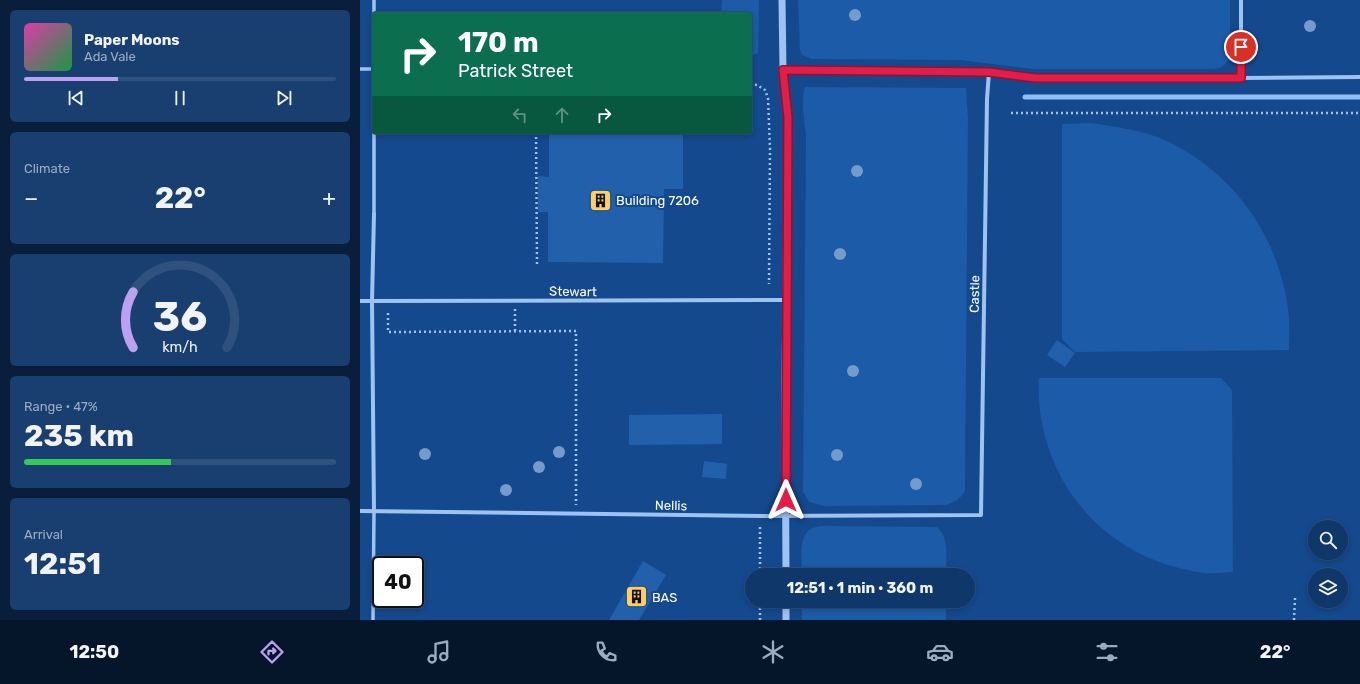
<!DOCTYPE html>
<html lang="en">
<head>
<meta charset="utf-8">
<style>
	body { margin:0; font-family:Rubik,sans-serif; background:#183f70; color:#f1f3f6; height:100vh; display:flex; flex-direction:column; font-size:15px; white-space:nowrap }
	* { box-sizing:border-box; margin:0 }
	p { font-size:13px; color:#9bacc1 }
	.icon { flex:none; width:22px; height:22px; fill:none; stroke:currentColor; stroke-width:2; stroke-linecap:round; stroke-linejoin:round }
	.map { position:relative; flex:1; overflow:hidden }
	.side { display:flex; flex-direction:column; gap:10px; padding:10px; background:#081e3a; width:360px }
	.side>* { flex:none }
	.hud { position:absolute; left:12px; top:12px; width:380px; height:122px; border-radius:4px; box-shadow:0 2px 6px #0003,0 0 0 1px #2f517e; background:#0b6e4f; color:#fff; overflow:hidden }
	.tools { position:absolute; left:948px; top:520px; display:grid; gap:8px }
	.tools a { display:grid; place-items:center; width:40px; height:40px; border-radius:50%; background:#0f376a; box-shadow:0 2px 6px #0003,0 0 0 1px #2f517e; font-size:20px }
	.speed { position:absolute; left:12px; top:556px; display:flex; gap:8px; font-size:20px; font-weight:700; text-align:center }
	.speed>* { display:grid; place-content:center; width:52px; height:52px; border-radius:50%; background:#0f376a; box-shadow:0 2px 6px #0003,0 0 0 1px #2f517e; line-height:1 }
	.speed .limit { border:2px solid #111; border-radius:6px; background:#fff; color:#111 }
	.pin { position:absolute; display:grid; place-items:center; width:34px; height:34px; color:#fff; margin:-17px; border:2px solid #fff; border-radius:50%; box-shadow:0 1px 4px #0007 }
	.me { position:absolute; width:44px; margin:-22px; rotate:0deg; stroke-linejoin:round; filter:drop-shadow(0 0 3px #0008) }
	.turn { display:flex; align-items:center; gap:14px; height:84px; padding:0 20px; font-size:18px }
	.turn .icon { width:52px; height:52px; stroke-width:2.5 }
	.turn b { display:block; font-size:28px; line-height:34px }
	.lanes { display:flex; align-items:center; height:38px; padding:0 20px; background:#0003; justify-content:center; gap:20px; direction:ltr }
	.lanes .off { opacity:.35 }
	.big { font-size:30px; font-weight:700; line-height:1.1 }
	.side .widget { flex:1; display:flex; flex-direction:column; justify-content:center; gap:6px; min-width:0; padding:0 14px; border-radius:6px; background:#183f70 }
	.side .dial { align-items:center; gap:0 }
	.dial svg { height:104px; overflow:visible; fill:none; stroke:#2f517e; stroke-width:7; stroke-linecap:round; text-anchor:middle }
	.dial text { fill:#f1f3f6; stroke:none }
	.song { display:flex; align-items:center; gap:12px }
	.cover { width:48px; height:48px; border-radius:6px; background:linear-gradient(135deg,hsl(320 70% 55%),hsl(140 70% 35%)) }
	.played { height:4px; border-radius:2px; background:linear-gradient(90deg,#bca0f2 30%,#2f517e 30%) }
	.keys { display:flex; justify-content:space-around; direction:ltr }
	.heat { display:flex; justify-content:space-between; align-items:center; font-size:22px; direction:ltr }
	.charge { height:6px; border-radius:3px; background:linear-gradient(90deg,#34c759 47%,#2f517e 0) }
	.trip { position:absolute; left:385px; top:568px; width:230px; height:40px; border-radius:20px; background:#0f376a; box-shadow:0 2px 6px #0003,0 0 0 1px #2f517e; font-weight:700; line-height:40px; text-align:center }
	.menu { display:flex; height:64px; justify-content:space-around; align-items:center; background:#06162a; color:#9bacc1 }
	.menu .icon { width:28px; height:28px }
	.menu .current { color:#bca0f2 }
	.menu b { font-size:18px; color:#f1f3f6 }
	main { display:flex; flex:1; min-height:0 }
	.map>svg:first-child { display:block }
	.green { fill:#1c5ba7 }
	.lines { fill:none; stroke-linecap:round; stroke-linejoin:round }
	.stream { stroke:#8fbff3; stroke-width:5 }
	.building { fill:#2260ac }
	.path { stroke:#9ec3f0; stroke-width:2.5; stroke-dasharray:2 3; stroke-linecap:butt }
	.pedestrian { stroke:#9ec3f0; stroke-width:3.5 }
	.minor { stroke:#9ec3f0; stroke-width:4 }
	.tertiary { stroke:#9ec3f0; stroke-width:7 }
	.tree { fill:#759bca }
	.route-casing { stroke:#92132f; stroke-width:10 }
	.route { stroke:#e11d48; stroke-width:7 }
	.labels { text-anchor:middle; stroke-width:4; stroke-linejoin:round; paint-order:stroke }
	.poi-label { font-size:13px; fill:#fff; stroke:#14498d; text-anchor:start }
	.street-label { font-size:13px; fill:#fff; stroke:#14498d }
</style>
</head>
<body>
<main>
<section class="side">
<div class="widget">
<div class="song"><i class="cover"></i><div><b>Paper Moons</b><p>Ada Vale</p></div></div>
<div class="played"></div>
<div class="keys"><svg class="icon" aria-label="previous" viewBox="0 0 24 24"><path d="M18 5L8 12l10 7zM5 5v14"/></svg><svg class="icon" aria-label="pause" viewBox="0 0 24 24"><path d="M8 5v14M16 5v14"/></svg><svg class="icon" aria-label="next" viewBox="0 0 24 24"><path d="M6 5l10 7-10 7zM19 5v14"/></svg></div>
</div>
<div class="widget"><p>Climate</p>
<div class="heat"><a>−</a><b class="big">22°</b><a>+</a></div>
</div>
<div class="widget dial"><svg viewBox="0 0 100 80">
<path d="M14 69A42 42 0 1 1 86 69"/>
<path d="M14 69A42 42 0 0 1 14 26" stroke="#bca0f2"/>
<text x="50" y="56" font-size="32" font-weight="700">36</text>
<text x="50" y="72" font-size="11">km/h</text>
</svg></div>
<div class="widget"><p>Range · 47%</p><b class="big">235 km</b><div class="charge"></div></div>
<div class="widget"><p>Arrival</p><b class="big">12:51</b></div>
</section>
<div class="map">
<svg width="1000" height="620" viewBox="0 0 1000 620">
	<rect width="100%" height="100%" fill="#14498d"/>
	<path class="green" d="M362,0H399L398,53L390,56V14H361Z
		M438,0H870V55C867,64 864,67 855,69H672L600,60L452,59L442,55L440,50Z
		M445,87L606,88L608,119L605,491C600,499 595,502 586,505L465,506L449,502L443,491L446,136C445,123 440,100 445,87Z
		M731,123C757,127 783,130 807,141C874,173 918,236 928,308C930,322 929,336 929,350L715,352L702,339V124Z
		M679,378H861L872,390L873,572C864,572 854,574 845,573C813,569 779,557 753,537C704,502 675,438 679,378Z
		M460,526L577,527C590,538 586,559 586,575H442C442,563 438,541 448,531C451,528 456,527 460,526Z
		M442,601H586V620H442Z"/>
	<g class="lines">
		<path class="stream" d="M665,97H1000"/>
	</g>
	<path class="building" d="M189,132H323V189H304L303,263L188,262V212H178V176L189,177Z
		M697,340L715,353L705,367L687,355Z
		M362,414V444L269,445V415Z
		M344,461L367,464L366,479L342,477Z
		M283,561L306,575L279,620H249Z"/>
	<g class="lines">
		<path class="path" d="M390,84L397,85L405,90L408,98L410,149L409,284
			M651,113H1000
			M176,132L177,265
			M28,313V332L216,331V505
			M155,331V309
			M400,527V575
			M400,620V601
			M934,620L935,598"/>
		<path class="pedestrian" d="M0,69H14
			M14,214V0
			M13,620L14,511"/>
		<path class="minor" d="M881,0V78
			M423,70L629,72L675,78H881L1000,77
			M14,214L12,301L14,511
			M0,301L426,300
			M0,511L402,516L621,515L627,99L629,72"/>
		<path class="tertiary" d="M422,0L423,70L428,118L425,377L426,575
			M426,601V620"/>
	</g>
	<g class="tree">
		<circle cx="495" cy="15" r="6"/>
		<circle cx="950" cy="26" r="6"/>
		<circle cx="497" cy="171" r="6"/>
		<circle cx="480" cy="254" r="6"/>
		<circle cx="493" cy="371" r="6"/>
		<circle cx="199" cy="452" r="6"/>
		<circle cx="65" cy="454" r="6"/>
		<circle cx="477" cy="455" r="6"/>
		<circle cx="179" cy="467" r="6"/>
		<circle cx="556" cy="484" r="6"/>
		<circle cx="146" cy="490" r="6"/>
	</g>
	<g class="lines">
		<defs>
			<path id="route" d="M426,500L428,118L423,70L629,72L675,78H881V47"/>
		</defs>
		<use href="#route" class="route-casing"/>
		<use href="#route" class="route"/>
	</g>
	<defs>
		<symbol id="building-square" viewBox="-11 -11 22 22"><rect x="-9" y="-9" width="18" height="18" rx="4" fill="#ffcf5d" stroke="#14498d"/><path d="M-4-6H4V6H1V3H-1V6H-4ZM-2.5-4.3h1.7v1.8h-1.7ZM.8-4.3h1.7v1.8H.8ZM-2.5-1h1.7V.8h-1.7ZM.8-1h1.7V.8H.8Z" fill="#111"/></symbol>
	</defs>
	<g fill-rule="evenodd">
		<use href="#building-square" x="228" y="188" width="25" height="25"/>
		<use href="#building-square" x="264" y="584" width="25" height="25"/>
	</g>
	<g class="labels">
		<g class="poi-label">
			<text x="256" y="205">Building 7206</text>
			<text x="292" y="602">BAS</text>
		</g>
		<g class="street-label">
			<text transform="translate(213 291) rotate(1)" y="5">Stewart</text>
			<text transform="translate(614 294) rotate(-89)" y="5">Castle</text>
			<text transform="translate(311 505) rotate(1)" y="5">Nellis</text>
		</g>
	</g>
</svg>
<div class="tools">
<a><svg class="icon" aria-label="search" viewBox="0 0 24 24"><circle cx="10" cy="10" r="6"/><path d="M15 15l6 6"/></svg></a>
<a><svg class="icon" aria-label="layers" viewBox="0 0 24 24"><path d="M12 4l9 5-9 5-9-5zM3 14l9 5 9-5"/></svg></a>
</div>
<div class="speed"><div class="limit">40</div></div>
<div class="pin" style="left:881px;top:47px;background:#d93025"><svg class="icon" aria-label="arrive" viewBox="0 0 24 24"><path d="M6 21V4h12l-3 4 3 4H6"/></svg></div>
<svg class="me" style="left:426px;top:500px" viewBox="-20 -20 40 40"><path d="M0-17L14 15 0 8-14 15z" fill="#e11d48" stroke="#fff" stroke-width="4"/></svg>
<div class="trip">12:51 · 1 min · 360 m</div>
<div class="hud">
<div class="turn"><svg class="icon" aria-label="right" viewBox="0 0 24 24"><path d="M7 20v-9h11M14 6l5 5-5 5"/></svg><div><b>170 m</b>Patrick Street</div></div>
<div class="lanes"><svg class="icon off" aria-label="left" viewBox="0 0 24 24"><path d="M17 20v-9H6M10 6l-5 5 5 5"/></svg><svg class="icon off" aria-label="ahead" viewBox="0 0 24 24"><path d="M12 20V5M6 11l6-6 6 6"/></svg><svg class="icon" aria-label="right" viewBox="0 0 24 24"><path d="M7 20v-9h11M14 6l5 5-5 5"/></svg></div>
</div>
</div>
</main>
<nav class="menu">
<b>12:50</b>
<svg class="icon current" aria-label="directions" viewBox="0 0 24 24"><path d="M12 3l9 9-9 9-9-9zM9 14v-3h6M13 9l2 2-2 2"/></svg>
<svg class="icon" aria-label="music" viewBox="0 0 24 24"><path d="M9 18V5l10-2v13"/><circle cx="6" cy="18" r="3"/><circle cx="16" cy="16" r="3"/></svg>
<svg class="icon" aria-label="phone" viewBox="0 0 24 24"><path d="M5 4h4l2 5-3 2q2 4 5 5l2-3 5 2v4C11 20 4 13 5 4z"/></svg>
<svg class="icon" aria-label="climate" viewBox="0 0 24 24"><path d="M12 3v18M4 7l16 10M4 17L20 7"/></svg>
<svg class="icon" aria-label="car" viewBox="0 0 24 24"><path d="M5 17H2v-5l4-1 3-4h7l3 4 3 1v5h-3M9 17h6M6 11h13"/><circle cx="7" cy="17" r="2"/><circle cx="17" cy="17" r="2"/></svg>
<svg class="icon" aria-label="filters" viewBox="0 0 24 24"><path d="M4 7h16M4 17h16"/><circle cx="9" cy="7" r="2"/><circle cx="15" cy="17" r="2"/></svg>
<b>22°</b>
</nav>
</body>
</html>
